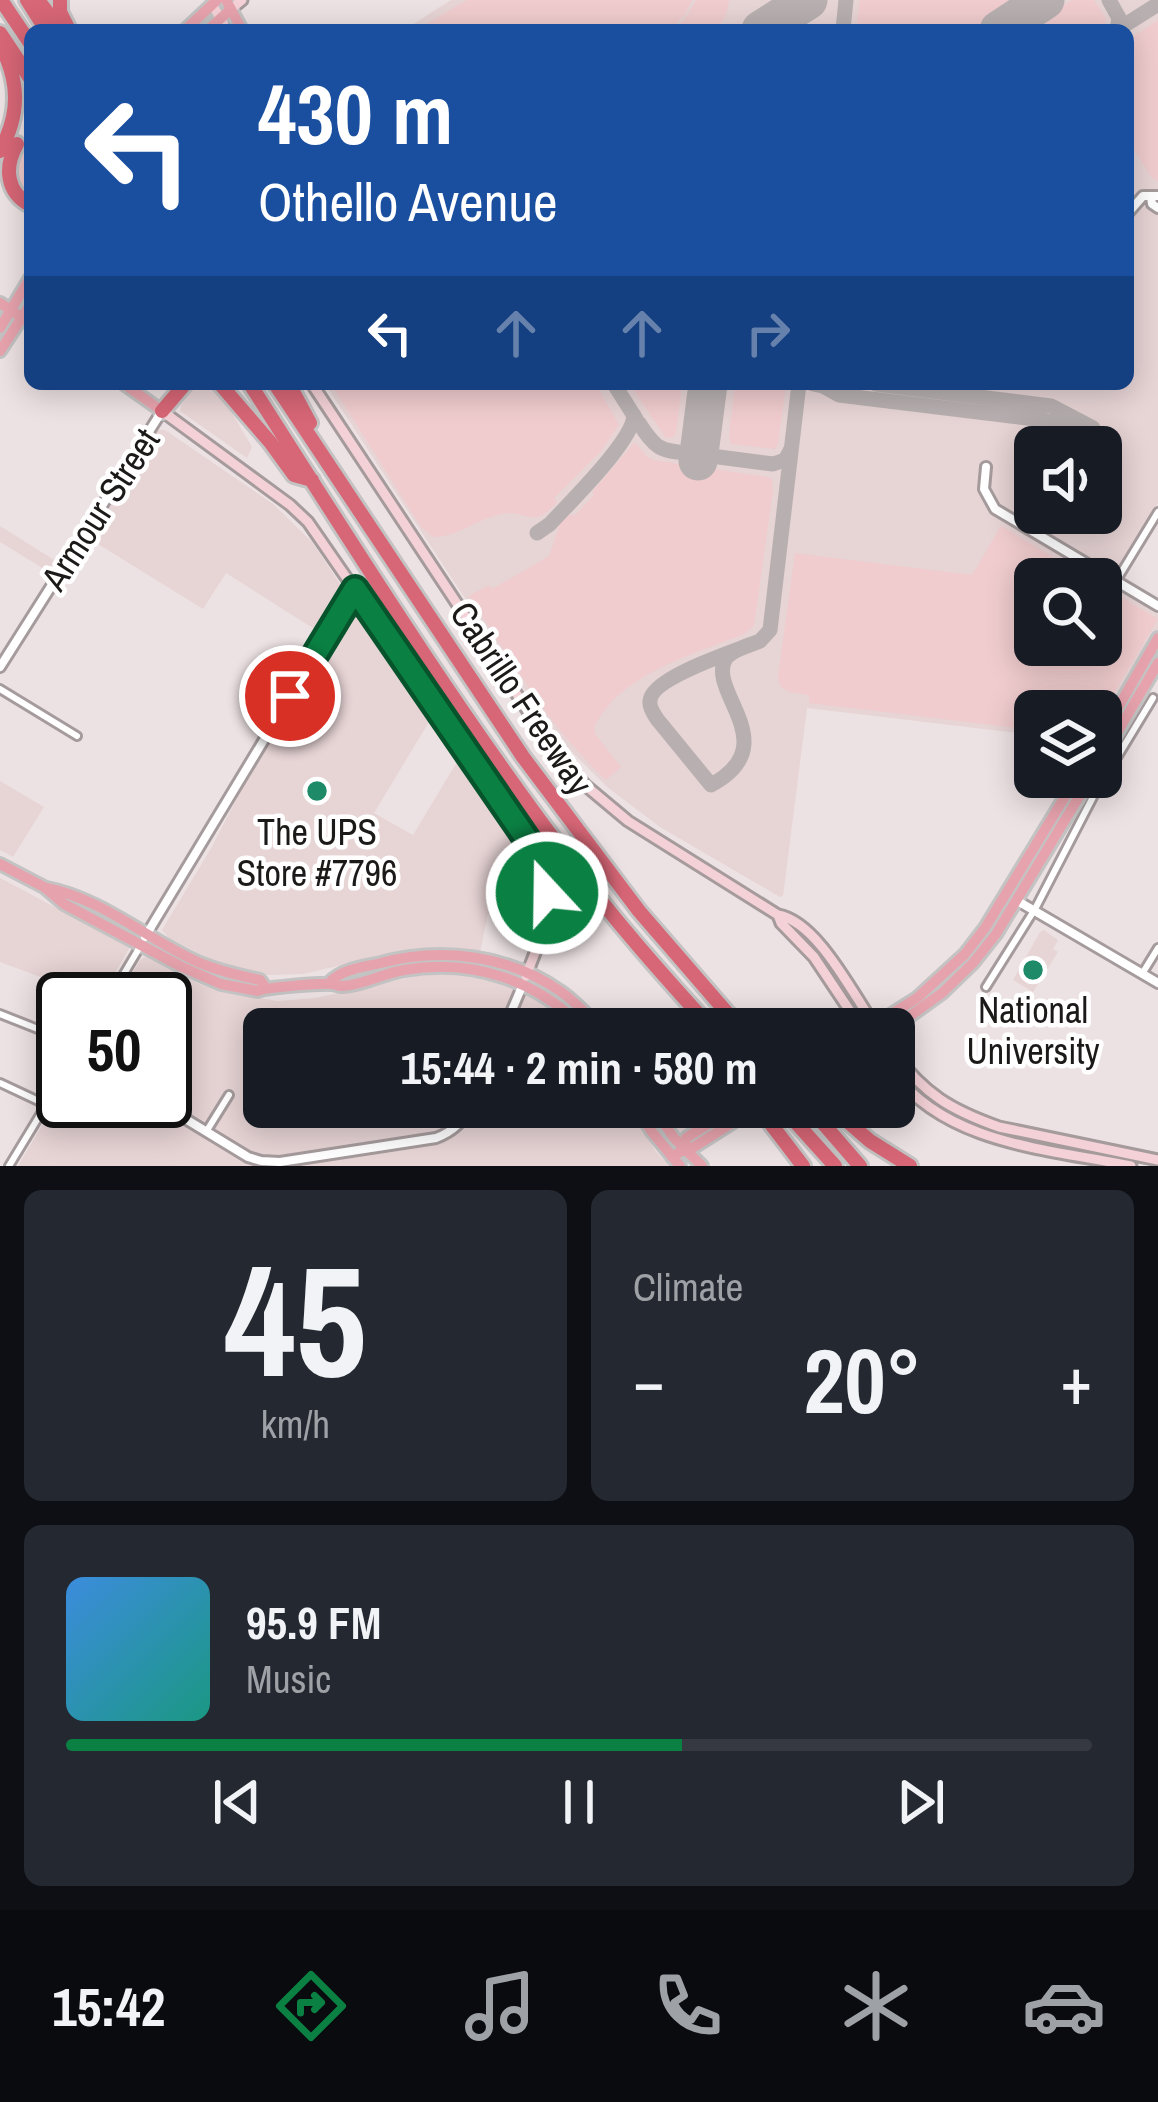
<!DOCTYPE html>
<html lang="en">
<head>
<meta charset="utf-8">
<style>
	body { margin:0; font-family:"Archivo Narrow",sans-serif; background:#242831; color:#f1f3f6; height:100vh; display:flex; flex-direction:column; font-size:45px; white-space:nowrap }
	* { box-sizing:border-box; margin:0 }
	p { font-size:39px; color:#9ea1a6 }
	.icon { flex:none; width:66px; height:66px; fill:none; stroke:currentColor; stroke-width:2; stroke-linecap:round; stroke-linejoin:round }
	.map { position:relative; height:1166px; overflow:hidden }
	.details { display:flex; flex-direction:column; gap:24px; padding:24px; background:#0d0f14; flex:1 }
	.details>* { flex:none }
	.banner { position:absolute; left:24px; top:24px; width:1110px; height:366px; border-radius:18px; box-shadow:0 6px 30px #0003; background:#1a4fa0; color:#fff; overflow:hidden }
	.buttons { position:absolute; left:1014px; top:426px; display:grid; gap:24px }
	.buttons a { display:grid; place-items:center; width:108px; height:108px; border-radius:18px; background:#171b24; box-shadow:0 6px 30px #0003; font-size:60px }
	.speed { position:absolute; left:36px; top:972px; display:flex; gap:24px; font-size:60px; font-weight:700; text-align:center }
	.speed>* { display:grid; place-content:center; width:156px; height:156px; border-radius:50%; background:#171b24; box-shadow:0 6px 30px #0003; line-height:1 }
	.speed .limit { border:6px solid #111; border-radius:18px; background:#fff; color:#111 }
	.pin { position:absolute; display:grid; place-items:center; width:102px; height:102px; color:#fff; margin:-51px; border:6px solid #fff; border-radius:50%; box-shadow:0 3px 12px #0007 }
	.me { position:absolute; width:132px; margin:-66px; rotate:339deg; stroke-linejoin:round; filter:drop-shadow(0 0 9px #0008) }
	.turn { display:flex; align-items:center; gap:42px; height:252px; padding:0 36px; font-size:54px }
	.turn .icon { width:156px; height:156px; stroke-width:2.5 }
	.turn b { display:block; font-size:84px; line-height:102px }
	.lanes { display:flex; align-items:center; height:114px; padding:0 36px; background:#0003; justify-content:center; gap:60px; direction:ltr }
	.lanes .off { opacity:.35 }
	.big { font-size:90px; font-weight:800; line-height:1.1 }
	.details .widget { flex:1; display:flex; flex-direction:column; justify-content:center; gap:18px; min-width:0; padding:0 42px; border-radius:18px; background:#242831 }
	.details .dial { align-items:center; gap:0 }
	.dial b { font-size:156px; line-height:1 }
	.song { display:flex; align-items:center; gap:36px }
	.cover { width:144px; height:144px; border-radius:18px; background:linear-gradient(135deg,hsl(210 70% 55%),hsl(170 70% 35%)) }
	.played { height:12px; border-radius:6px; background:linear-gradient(90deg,#0b8043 60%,#363941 60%) }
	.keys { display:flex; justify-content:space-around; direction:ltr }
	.heat { display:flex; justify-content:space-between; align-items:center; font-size:66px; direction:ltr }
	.details .tiles { flex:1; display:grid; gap:24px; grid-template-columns:1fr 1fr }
	.widget:last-child { grid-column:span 2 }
	.trip { position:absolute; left:243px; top:1008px; width:672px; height:120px; border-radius:18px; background:#171b24; box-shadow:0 6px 30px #0003; font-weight:800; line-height:120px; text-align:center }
	.tab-bar { display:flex; height:192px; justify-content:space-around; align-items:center; background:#090b0e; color:#9ea1a6 }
	.tab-bar .icon { width:84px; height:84px }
	.tab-bar .selected { color:#0b8043 }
	.tab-bar b { font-size:54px; color:#f1f3f6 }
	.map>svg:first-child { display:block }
	.built { fill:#e7d4d5; fill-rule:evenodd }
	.green { fill:#f0ccce }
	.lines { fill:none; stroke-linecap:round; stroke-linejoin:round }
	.taxiway { stroke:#b8b0b0; stroke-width:15 }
	.runway { stroke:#b8b0b0; stroke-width:39 }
	.minor-casing { stroke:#a59b9c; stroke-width:12 }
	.tertiary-casing { stroke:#a59b9c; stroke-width:14 }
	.secondary-casing { stroke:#a59b9c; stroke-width:15 }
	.primary-casing { stroke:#c4c3c3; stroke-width:16 }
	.motorway-casing { stroke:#c4c3c3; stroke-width:20 }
	.minor { stroke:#fff; stroke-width:6 }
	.tertiary { stroke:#fff; stroke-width:8 }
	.secondary { stroke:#f3d1d6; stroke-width:9 }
	.primary { stroke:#e7a3ad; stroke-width:10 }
	.motorway { stroke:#d76676; stroke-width:14 }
	.route-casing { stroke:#07532c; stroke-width:30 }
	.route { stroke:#0b8043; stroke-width:21 }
	.poi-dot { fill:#1e8a68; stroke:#fff; stroke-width:4.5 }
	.labels { text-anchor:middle; stroke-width:9; stroke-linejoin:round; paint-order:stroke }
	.street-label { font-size:36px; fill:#1c1919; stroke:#fff }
	.poi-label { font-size:36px; fill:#1c1919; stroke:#fff }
</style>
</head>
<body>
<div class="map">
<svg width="1158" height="1166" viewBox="0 0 1158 1166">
	<rect width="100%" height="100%" fill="#ede2e3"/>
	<path class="built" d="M451,0H1158V503L1110,585L1158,614V629L1101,724V711H1035V735L807,708L783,896L780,897L660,827L607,787L564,744L532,701L325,384H1128V30H404ZM1035,447H1101V513H1035ZM1035,579H1101V645H1035Z
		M203,384L211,387L230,410L252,447L247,458L180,411L181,405L192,390Z
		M158,430H165L273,504L312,542L342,587L338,600L319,632L226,573L203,609L90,539Z
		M0,526L56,561L49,572L0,542Z
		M358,614L429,722L374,813L413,835L457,762L522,853L528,866L536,893L533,927L488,914L480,952L436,948L394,953L303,974L268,975L218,963L169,938L162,930L210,850L243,787L320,656L348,615Z
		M0,781L44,807L13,857L0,850Z
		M0,878L130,947L100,999L0,962Z
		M1044,930L1058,940L1053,949L1058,952L1033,992L1013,980L1040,932Z
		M149,956L190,980L217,991L278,1001L315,998L422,975H461L504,984L535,998L557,1013L574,1029H264V1107H628L656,1152L671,1166H18L63,1090V1101H165V999H117L141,959Z
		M661,1107H725L683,1132L676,1131Z"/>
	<path class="green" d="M467,0H692L685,14L671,30H416Z
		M696,0H729C724,38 705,30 674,30L687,16Z
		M860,0H1018L972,30H856Z
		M1072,0H1094L1106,19L1105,23L1094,30H1026Z
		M1158,20V181L1152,178L1128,140V40Z
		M30,144V202L19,194C15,172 10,158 30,144Z
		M331,384H596L619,425L600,452L554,498L557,502C531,532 527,507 497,515C474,521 457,537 433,537L421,527Z
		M634,384H682L676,433L672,438L665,437L631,386Z
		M735,384H786L778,444L775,449L731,444L729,435Z
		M635,442L646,456L653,460L767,477L772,479L773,490L754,626L744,634C693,655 620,673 594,728L595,734L621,767L606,780C549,728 511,659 469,596L489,585L492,589L549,556L560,524L570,514L574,516L594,495L592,492Z
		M1001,526L1090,579H1035V645H1101V585L1158,619L1101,715V711H1035V730L809,703V695L789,692L780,686L778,676L795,553L972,575Z"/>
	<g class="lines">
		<path class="taxiway" d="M1109,0L1119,18L1117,30
			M843,30L846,0
			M1117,30L1158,4
			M614,384L636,419
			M813,384L823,386L839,395L1043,420L1057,424L1087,442L1093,441L1097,436L1093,428L1051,406L876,384
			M639,423C655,448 660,452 691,453L699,447L702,438L704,451L711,456L773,464L785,460L791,449
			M537,533L550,524C570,502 633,441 634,415
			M760,641C750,645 732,650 726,658C705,691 787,744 711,785L657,719C654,714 649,707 650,701C651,677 739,650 760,641Z
			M760,641L770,630L799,384"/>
		<path class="runway" d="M761,30L808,0
			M999,30L1045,0
			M698,461L708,384"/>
		<defs>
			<path id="minor" d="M1116,581L1158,512
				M0,689L77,736
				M1142,974L1158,948
				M986,987L1035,909L1093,797L1153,698
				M109,999L141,945
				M0,1014L63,1039
				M0,1083L47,1105
				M206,1132L229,1095
				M9,1166L63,1077"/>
			<path id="tertiary" d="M1151,197L1152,204L1158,208
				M1128,213L1143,196H1158
				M986,467L984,489L995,509L1158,606
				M342,617C352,609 361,608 370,617
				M0,667L162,411
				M1016,900L1158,983
				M145,937L355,589
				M504,1029L523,984
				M156,1101L248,1157L261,1161L280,1162L436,1138C452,1132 463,1123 470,1107"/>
			<path id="secondary" d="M212,4L227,30
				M231,9L242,0
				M312,384L549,743L585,785L628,821L778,915C818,922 853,995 876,1027
				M162,411L290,505L308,522L535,851C556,901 545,928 526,976
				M778,915L781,923L814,957L862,1029
				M894,1053C924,1094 951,1110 999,1127L1158,1160
				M894,1073C948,1145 1050,1149 1131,1166"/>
			<path id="primary" d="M226,0L242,30
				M185,30L217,0
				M208,30L231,9
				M0,303L30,323
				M0,328L30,278
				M0,351L30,305
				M124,384L162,411
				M1101,737L1158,638
				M1101,760L1158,663
				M0,864L44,887L64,904L182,967L221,984L258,991C267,987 322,983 332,984C335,984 338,986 341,986C361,986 384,973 404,970C472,958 537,980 584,1029
				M47,888C102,899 147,939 198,962C218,971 238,975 260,980L265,987
				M330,982C342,969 364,967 381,963C441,947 508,955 560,991C575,1001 588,1016 601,1029
				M868,1029L917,998L965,954L985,928L1077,777
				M892,1029L942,993L973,963L996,934L1091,777
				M636,1107L652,1132L680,1166
				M653,1107L674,1138L702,1166
				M684,1149L686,1138L735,1107
				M672,1157L684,1149L694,1147L757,1107"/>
			<path id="motorway" d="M1,0L30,43
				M27,0L46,30
				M38,0L61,30
				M60,0V12L69,30
				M0,33L30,78
				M0,44C20,82 20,114 0,151
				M17,144C4,167 6,192 30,205
				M220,384L270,442L294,475L312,480
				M250,384C353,545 455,709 571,862C614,920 663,975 712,1029
				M275,384L523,757L639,911L741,1029
				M289,384L310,423
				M162,411L185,384
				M758,1107L803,1166
				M782,1107L835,1166
				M809,1107L860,1166
				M831,1107L870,1141L910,1166"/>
		</defs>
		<use href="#minor" class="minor-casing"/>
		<use href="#tertiary" class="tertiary-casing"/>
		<use href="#secondary" class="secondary-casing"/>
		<use href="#primary" class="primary-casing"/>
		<use href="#motorway" class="motorway-casing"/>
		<use href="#minor" class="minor"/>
		<use href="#tertiary" class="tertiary"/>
		<use href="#secondary" class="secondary"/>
		<use href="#primary" class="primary"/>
		<use href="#motorway" class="motorway"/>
	</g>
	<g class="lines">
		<defs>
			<path id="route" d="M290,696L355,589L535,851L544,872L547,893"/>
		</defs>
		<use href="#route" class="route-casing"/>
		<use href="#route" class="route"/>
	</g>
	<g class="poi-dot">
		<circle cx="317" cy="791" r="12"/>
		<circle cx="1033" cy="970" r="12"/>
	</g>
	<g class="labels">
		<g class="street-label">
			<text transform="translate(100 509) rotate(-57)" y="13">Armour Street</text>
			<text transform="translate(522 698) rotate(56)" y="13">Cabrillo Freeway</text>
		</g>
		<g class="poi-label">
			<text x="317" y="845">The UPS<tspan x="317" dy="41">Store #7796</tspan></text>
			<text x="1033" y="1023">National<tspan x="1033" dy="41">University</tspan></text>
		</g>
	</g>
</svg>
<div class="buttons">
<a><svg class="icon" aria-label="sound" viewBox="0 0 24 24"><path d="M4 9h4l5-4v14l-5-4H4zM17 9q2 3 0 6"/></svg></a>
<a><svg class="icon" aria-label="search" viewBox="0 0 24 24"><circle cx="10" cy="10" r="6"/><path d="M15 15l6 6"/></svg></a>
<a><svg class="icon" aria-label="layers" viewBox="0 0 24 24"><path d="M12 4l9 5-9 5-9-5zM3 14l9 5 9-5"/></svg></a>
</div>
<div class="speed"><div class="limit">50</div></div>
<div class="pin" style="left:290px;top:696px;background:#d93025"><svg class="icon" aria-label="arrive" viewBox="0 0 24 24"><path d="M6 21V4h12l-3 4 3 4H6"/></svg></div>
<svg class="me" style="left:547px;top:893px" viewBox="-20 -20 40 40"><circle r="17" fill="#0b8043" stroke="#fff" stroke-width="3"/><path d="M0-11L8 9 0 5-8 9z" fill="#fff"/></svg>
<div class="trip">15:44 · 2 min · 580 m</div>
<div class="banner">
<div class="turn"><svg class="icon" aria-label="left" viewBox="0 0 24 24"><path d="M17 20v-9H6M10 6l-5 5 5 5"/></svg><div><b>430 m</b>Othello Avenue</div></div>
<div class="lanes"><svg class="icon" aria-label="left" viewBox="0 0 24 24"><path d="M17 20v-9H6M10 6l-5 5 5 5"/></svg><svg class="icon off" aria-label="ahead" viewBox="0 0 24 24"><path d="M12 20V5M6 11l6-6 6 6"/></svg><svg class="icon off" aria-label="ahead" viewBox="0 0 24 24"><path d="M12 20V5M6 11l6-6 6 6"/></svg><svg class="icon off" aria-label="right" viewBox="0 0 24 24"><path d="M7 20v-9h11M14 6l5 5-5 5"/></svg></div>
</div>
</div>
<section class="details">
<div class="tiles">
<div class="widget dial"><b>45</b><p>km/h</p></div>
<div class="widget"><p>Climate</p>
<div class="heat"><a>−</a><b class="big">20°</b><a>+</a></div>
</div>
<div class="widget">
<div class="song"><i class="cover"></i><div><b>95.9 FM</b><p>Music</p></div></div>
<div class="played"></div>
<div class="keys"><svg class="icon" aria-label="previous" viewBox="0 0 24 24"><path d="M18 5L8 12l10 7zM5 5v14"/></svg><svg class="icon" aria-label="pause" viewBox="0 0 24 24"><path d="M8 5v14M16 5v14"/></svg><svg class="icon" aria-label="next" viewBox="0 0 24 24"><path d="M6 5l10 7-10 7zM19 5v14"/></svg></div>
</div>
</div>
</section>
<nav class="tab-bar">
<b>15:42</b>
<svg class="icon selected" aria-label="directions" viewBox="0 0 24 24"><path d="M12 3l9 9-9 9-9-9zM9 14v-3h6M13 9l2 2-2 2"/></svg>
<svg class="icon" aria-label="music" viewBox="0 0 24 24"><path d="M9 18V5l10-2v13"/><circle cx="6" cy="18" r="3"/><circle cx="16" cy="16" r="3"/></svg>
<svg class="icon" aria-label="phone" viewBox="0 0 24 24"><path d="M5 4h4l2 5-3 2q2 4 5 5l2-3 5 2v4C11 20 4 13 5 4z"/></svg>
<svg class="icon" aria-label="climate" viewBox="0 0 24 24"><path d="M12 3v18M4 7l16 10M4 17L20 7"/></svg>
<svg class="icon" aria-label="car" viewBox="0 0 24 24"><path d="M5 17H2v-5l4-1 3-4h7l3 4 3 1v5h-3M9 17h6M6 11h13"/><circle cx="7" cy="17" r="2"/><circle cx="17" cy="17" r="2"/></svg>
</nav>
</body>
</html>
